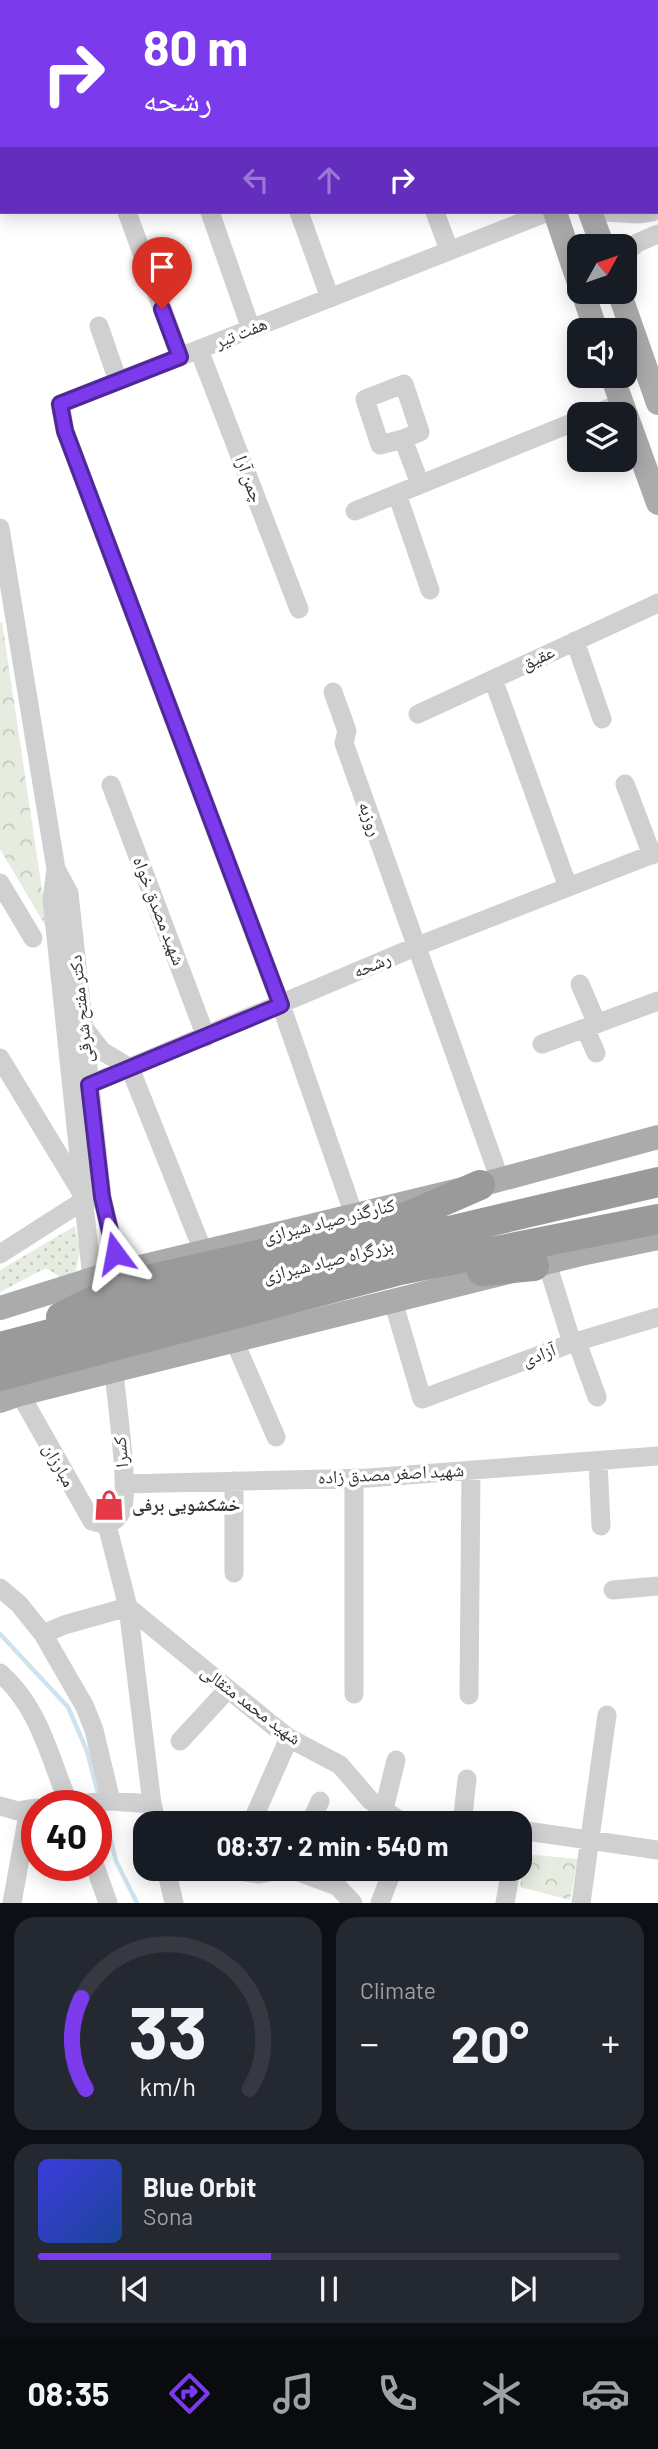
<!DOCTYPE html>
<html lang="en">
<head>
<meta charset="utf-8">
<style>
	body { margin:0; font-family:Barlow,"Noto Naskh Arabic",sans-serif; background:#242831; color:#f1f3f6; height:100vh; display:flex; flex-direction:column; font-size:26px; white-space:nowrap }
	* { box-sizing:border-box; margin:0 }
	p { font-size:23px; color:#9ea1a6 }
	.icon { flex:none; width:38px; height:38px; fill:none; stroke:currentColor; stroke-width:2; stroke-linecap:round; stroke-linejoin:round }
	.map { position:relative; height:1903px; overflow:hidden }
	.details { display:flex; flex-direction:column; gap:14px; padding:14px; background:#0d0f14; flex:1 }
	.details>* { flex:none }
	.guide { position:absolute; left:0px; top:0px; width:658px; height:214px; box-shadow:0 4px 18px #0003; background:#7c3aed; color:#fff; overflow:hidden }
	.needle { width:46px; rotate:50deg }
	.buttons { position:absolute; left:567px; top:234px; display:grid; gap:14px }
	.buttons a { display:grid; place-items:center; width:70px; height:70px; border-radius:14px; background:#171b24; box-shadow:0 4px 18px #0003; font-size:35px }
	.speed { position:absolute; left:21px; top:1790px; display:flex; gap:14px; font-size:35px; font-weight:700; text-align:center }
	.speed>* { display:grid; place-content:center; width:91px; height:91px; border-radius:50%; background:#171b24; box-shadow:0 4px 18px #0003; line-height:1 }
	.speed .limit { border:10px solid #d22; background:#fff; color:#111 }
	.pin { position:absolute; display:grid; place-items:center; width:60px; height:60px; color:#fff; margin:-72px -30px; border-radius:50% 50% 50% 0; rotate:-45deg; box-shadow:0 0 7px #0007 }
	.pin .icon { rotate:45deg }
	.me { position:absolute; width:77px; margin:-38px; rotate:347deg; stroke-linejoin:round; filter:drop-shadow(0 0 5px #0008) }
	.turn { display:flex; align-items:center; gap:24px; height:147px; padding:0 28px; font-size:32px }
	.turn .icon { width:91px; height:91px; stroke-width:2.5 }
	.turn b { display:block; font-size:49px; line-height:60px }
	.lanes { display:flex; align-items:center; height:66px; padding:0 28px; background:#0003; justify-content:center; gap:35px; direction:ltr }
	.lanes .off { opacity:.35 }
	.big { font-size:52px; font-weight:700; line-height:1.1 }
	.details .widget { flex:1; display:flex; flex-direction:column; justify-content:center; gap:10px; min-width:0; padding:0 24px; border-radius:21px; background:#242831 }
	.details .dial { align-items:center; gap:0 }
	.dial svg { height:182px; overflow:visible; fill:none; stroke:#363941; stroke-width:7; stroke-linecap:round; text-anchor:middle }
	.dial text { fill:#f1f3f6; stroke:none }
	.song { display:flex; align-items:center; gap:21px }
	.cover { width:84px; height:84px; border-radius:10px; background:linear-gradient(135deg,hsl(240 70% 55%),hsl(220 70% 35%)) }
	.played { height:7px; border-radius:4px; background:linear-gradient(90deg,#7c3aed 40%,#363941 40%) }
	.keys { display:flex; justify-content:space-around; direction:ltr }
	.heat { display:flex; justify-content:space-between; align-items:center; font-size:38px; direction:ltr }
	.details .tiles { flex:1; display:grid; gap:14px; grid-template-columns:1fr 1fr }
	.widget:last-child { grid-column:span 2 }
	.trip { position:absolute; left:133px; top:1811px; width:399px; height:70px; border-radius:21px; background:#171b24; box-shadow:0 4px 18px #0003; font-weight:700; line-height:70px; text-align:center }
	.tabs { display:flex; height:112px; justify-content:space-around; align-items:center; background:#090b0e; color:#9ea1a6 }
	.tabs .icon { width:49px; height:49px }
	.tabs .on { color:#7c3aed }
	.tabs b { font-size:32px; color:#f1f3f6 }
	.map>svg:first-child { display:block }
	.grass { fill:url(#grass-dots) }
	.forest { fill:url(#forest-crowns) }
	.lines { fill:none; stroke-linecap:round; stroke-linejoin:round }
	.stream { stroke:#cfe2ee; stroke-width:4.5 }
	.minor { stroke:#d0d0d0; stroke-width:19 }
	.major { stroke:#ababab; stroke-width:24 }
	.highway { stroke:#9a9a9a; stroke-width:30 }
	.route-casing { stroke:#51269a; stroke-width:18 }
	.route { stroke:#7c3aed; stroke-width:12 }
	.labels { text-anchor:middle; stroke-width:7; stroke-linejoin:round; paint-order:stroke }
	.street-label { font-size:18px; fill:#333; stroke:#fff }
	.poi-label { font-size:18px; font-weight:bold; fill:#333; stroke:#fff; text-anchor:start }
</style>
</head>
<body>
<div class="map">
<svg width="658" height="1903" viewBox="0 0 658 1903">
	<defs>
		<pattern id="grass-dots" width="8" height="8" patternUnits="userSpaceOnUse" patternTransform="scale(1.75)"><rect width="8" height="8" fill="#e6ecdf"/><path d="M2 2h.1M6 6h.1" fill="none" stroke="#c6cbc0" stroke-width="1.8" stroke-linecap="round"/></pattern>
		<pattern id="forest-crowns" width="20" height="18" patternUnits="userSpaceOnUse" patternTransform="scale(1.75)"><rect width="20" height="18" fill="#e6ecdf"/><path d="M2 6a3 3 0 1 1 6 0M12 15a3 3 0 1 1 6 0" fill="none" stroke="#c6cbc0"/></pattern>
	</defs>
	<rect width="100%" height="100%" fill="#fff"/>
	<path class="grass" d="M75,1226L80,1250L76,1271L62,1278L46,1268L0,1292V1270Z"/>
	<path class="forest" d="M2,622L48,930L0,849V623Z
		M525,1854L578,1859L570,1900L520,1887Z"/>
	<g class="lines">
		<path class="stream" d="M0,1634L68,1707L87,1751L99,1797
			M103,1809L116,1861L137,1903"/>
		<path class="minor" d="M64,0L65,2
			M167,0L168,2
			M223,0L224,2
			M632,0L633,2
			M187,2L192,0
			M656,64L658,69
			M0,68L2,67
			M127,212L180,357
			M210,212L251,329
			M299,212L330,298
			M435,212L449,250
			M603,212L638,214L652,212
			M625,253L637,243L658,234
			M99,326L118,381
			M199,350L299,609
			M593,415L621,403
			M403,439L380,445L365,399L404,384L420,432L403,439L420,484
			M397,494L430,590
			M355,511L579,420
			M0,528L56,869L52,899L92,1279
			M575,641L602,719
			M493,679L568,887
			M333,692L347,731L344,743L500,1180
			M418,714L658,603
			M625,784L652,855
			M111,785L206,1037
			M56,869L69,893L102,1197L115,1253L130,1269
			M0,883L33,938
			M580,984L597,1024
			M84,1028L102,1051L130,1068
			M585,1028L596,1053
			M542,1044L658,1001
			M0,1058L83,1195
			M130,1068L203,1251
			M74,1091L415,947L658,852
			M354,1215L281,1005L65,431L60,404L548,212
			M0,1254L86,1199L95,1198
			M547,1263L572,1343
			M393,1301L422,1399L572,1343L658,1317
			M234,1340L276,1437
			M577,1342L597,1397
			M20,1394L92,1521L107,1525
			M598,1461L601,1526
			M234,1481V1573
			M124,1484L368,1478L658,1456
			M107,1525L128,1607L152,1804L157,1824
			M107,1525C114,1521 119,1518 122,1510C130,1492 116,1397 114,1372
			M0,1588L19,1604L43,1634L85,1707L94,1730L111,1801
			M613,1590L658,1586
			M128,1607L271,1724L289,1738L340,1765L370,1800L399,1820L409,1824
			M43,1634L64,1625L128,1607
			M0,1673C41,1709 49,1758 70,1806
			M354,1694V1478
			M469,1695L471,1470
			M180,1741L228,1689
			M0,1806L18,1811L37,1808
			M53,1806L111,1801L152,1804
			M384,1809L396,1760
			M251,1824L289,1738
			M310,1824L320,1801
			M462,1824L467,1779
			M520,1830L658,1850
			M95,1866L108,1903
			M166,1869L174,1903
			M224,1869L259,1874L286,1869
			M291,1869L337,1886L353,1903
			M12,1903L29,1809
			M380,1903L393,1869
			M505,1903L511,1869
			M581,1903L607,1715"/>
		<path class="major" d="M480,0L481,2
			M515,0L516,2
			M555,212L579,283
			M590,212L603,247
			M583,292L596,331
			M619,292L658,403
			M612,376L658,503
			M0,1308L99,1277L480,1185L658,1137
			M0,1401L20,1394L581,1254L658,1238"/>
		<path class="highway" d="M482,1271L534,1266
			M61,1317L126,1285L386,1226L480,1185
			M0,1347L398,1243L658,1182
			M0,1376L400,1270L658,1219"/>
	</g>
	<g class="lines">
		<defs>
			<path id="route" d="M115,1253L102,1197L89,1085L281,1005L65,431L60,404L180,357L162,309"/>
		</defs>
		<use href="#route" class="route-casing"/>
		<use href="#route" class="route"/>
	</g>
	<defs>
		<symbol id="shop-bare" viewBox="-9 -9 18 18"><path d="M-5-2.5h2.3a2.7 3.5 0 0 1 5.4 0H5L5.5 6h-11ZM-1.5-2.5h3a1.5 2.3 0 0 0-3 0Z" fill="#e63946" stroke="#fff" stroke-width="2.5" paint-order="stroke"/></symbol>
	</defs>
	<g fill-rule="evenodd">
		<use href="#shop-bare" x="87" y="1483" width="44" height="44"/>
	</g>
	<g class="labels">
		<g class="street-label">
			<text transform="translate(241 333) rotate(-22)" y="6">هفت تیر</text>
			<text transform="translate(249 479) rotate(69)" y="6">چمن آرا</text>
			<text transform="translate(538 658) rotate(-25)" y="6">عقیق</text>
			<text transform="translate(370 819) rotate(71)" y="6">روزبه</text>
			<text transform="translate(159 911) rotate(69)" y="6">شهید مصدق خواه</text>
			<text transform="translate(372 965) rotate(-23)" y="6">رشحه</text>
			<text transform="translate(81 1009) rotate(-96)" y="6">دکتر مفتح شرقی</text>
			<text transform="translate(329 1221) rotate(-14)" y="6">کنارگذر صیاد شیرازی</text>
			<text transform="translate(328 1261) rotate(-14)" y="6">بزرگراه صیاد شیرازی</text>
			<text transform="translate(539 1355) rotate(-20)" y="6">آزادی</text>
			<text transform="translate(121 1452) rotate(-95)" y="6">کسرا</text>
			<text transform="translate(59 1465) rotate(61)" y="6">مبارزان</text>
			<text transform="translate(391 1474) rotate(-3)" y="6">شهید اصغر مصدق زاده</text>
			<text transform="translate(251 1705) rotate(37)" y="6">شهید محمد مثقالی</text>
		</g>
		<g class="poi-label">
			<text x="132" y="1511">خشکشویی برفی</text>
		</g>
	</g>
</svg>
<div class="buttons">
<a><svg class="needle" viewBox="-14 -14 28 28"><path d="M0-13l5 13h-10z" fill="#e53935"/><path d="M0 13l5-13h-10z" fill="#9ea1a6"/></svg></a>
<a><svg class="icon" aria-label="sound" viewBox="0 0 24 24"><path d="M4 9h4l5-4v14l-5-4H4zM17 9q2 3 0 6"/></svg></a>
<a><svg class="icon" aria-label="layers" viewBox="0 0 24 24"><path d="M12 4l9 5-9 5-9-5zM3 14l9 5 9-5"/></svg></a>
</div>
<div class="speed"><div class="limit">40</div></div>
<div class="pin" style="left:162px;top:309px;background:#d93025"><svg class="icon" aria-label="arrive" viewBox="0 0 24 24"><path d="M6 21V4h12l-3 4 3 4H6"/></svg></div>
<svg class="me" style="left:115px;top:1253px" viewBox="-20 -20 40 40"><path d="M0-17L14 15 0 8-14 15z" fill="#7c3aed" stroke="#fff" stroke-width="4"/></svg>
<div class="trip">08:37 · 2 min · 540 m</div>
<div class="guide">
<div class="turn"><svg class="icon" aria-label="right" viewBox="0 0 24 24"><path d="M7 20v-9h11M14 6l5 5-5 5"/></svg><div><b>80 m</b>رشحه</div></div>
<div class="lanes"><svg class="icon off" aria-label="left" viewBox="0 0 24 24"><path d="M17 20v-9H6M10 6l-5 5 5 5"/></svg><svg class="icon off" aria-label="ahead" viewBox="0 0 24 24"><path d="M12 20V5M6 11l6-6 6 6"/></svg><svg class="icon" aria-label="right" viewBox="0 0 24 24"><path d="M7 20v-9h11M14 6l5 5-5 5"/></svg></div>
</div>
</div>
<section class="details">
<div class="tiles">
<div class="widget dial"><svg viewBox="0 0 100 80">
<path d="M14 69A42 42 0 1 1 86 69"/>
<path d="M14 69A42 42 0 0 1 12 29" stroke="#7c3aed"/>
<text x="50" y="56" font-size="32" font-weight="700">33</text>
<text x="50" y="72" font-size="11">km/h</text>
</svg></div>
<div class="widget"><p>Climate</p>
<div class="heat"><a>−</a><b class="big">20°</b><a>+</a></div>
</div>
<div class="widget">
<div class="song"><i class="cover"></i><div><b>Blue Orbit</b><p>Sona</p></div></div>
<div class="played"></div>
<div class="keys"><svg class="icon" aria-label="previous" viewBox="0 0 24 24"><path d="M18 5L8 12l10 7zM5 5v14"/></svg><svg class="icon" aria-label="pause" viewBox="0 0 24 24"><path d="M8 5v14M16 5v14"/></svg><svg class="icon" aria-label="next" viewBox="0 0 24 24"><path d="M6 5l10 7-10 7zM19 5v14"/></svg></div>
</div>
</div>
</section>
<nav class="tabs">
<b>08:35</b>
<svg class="icon on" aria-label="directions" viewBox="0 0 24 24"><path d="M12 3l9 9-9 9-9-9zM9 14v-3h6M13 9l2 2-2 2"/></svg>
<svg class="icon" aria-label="music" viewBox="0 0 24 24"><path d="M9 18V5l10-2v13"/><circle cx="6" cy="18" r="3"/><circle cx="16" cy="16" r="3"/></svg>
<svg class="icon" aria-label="phone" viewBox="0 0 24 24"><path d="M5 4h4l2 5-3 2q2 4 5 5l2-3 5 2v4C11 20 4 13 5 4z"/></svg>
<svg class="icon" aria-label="climate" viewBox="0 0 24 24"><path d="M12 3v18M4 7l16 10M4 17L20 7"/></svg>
<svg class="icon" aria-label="car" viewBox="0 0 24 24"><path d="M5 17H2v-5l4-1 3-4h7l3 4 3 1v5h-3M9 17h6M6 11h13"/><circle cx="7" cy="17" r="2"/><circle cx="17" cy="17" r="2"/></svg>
</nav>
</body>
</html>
